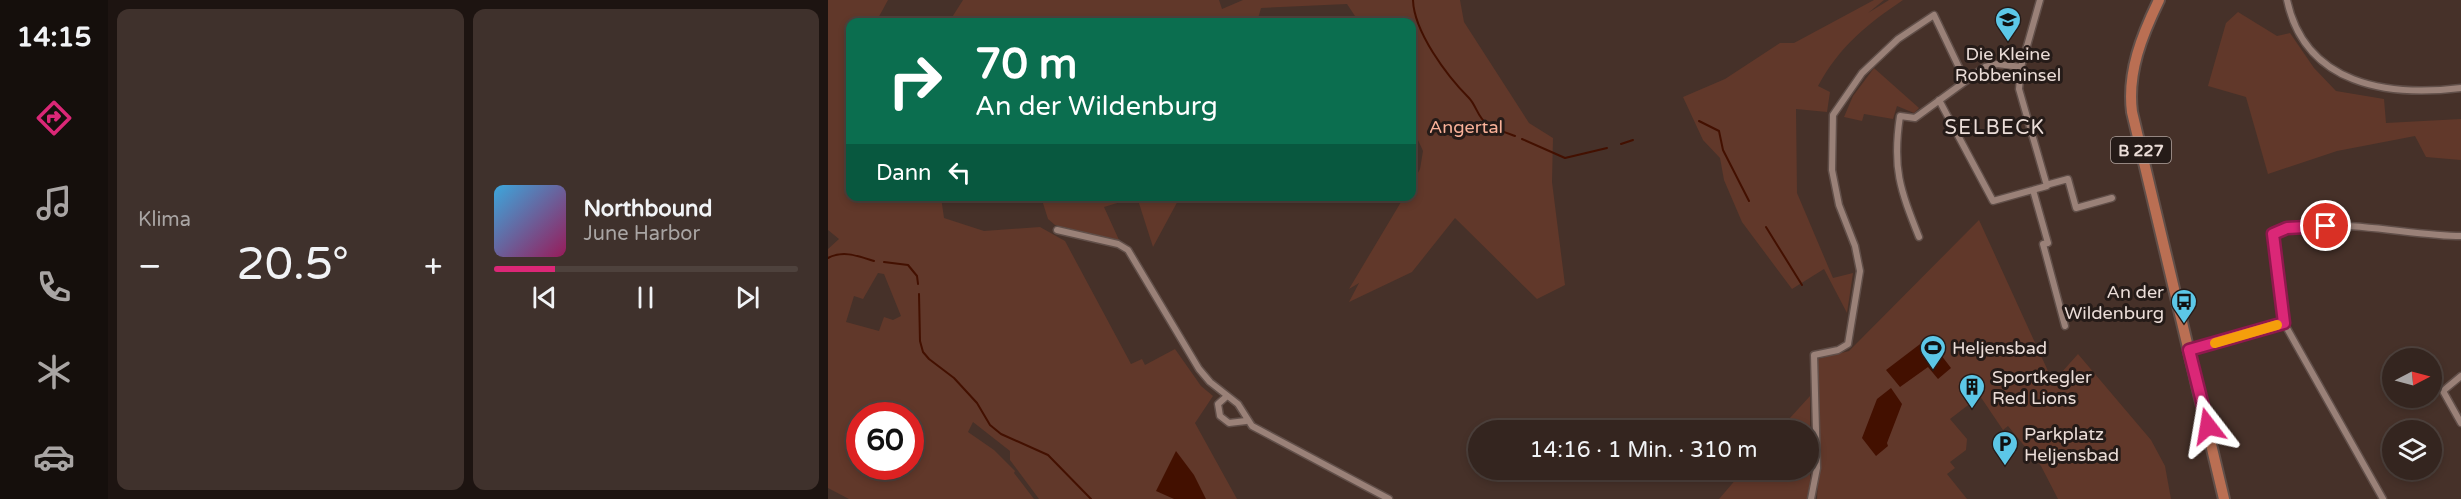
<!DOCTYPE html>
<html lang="de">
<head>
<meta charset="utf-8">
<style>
	body { margin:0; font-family:"Varela Round",sans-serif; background:#3f312c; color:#f1f3f6; height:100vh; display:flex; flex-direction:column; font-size:22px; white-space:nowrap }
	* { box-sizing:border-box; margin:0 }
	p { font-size:20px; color:#a9a5a4 }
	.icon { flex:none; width:33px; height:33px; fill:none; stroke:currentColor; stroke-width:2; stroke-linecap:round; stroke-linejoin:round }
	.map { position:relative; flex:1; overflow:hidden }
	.drawer { display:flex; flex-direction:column; gap:9px; padding:9px; background:#1d1411; width:720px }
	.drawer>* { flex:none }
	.guide { position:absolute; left:18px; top:18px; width:570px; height:183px; border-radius:12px; box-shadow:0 3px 9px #0003,0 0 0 2px #4e423d; background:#0b6e4f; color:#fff; overflow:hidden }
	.needle { width:39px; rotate:84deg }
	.controls { position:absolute; left:1554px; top:348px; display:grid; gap:12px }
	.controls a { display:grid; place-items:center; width:60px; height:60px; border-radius:50%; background:#34251f; box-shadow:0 3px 9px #0003,0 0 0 2px #4e423d; font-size:30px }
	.speed { position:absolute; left:18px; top:402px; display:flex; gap:12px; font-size:30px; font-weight:700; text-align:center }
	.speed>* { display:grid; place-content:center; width:78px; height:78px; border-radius:50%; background:#34251f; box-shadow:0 3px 9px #0003,0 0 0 2px #4e423d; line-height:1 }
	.speed .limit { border:9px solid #d22; background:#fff; color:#111 }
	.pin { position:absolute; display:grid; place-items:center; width:51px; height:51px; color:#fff; margin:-26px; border:3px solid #fff; border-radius:50%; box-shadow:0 2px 6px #0007 }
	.me { position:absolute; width:66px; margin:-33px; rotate:346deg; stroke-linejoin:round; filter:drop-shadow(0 0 4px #0008) }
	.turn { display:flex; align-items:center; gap:21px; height:126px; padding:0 30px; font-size:27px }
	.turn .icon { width:78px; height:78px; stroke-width:2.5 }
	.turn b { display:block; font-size:42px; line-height:51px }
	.then { display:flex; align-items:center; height:57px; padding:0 30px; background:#0003; gap:12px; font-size:22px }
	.big { font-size:45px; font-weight:600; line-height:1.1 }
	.drawer .widget { flex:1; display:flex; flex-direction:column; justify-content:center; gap:9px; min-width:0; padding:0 21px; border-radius:12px; background:#3f312c }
	.song { display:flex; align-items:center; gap:18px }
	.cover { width:72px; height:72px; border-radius:9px; background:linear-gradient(135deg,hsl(200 70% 55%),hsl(330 70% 35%)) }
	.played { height:6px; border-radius:3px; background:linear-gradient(90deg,#db2777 20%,#4e423d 20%) }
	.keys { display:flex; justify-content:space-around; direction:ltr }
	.heat { display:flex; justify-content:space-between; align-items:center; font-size:33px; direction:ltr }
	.drawer .tiles { flex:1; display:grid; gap:9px; grid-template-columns:repeat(2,1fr) }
	.trip { position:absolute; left:640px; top:420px; width:351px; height:60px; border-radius:30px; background:#34251f; box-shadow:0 3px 9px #0003,0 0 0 2px #4e423d; font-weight:600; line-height:60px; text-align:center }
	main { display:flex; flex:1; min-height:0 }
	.tab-bar { display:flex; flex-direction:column; width:108px; justify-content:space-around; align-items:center; background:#150f0c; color:#a9a5a4 }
	.tab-bar .icon { width:42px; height:42px }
	.tab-bar .on { color:#db2777 }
	.tab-bar b { font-size:27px; color:#f1f3f6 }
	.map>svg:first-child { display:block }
	.green { fill:#61382a; fill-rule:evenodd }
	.water { fill:#431000 }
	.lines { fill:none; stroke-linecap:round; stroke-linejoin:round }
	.stream { stroke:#431000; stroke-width:2 }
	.minor-casing { stroke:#614f49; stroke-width:9 }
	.primary-casing { stroke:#614f49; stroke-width:14 }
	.minor { stroke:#9a8178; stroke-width:6 }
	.primary { stroke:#ba6f53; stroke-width:10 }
	.route-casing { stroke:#8e194d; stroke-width:15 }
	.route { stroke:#db2777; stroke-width:10 }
	.slow { stroke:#f59e0b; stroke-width:10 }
	.labels { text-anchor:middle; stroke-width:6; stroke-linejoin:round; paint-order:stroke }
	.shield { fill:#251b18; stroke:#b0a39e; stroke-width:1.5 }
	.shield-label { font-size:16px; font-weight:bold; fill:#ebddd8 }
	.poi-label { font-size:18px; fill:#ebddd8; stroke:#251b18; text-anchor:start }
	.park-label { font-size:18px; fill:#fab299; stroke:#251b18 }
	.neighbourhood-label { font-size:20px; letter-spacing:1.5px; fill:#ebddd8; stroke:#251b18 }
</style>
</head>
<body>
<main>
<nav class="tab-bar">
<b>14:15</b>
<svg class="icon on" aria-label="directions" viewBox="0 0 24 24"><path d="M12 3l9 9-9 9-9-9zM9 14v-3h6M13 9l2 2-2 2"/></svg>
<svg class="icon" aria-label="music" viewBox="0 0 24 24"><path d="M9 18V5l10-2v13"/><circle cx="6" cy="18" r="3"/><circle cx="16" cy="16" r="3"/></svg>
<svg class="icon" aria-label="phone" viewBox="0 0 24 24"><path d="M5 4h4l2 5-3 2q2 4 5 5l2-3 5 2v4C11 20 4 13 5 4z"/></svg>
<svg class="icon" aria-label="climate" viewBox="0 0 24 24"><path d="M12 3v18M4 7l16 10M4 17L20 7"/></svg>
<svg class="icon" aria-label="car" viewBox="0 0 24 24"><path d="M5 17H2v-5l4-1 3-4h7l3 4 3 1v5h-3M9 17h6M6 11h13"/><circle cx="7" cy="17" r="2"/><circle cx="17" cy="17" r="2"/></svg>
</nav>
<section class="drawer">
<div class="tiles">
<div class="widget"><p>Klima</p>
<div class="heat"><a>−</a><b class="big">20.5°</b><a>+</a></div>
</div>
<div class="widget">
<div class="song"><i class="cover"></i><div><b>Northbound</b><p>June Harbor</p></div></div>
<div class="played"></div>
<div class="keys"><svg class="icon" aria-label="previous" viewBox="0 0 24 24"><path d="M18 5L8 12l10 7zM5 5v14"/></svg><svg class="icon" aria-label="pause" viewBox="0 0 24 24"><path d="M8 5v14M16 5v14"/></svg><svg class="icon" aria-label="next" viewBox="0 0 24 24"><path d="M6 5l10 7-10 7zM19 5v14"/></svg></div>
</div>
</div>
</section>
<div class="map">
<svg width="1633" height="499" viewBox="0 0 1633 499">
	<rect width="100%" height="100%" fill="#463129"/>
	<path class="green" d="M0,0H60L48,22H22V196L113,197L116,218L156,231L212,227L237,241L303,364L314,359L317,365L347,349L373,386L385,396L367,423L409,499H211L182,460V451L145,422L140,432L166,450L187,471L186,473L206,499H21L0,488V249L11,239L0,230ZM50,273L56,274L73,316L65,320L56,317L51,331L18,322L26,296L35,299ZM32,416H82V466H32Z
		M135,0H391L394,9L415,0H632L636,22L701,123L725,138L724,182L737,285L709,299L627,218L584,272L521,302L531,283L521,289L576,197L584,196V184L592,169L595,151L584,127V22H531L519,4L433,8L429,22H121Z
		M1046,0H1056L1040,13L1061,0H1075C1038,25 1012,46 990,86L1002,92L999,112L968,109L969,193L1005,278L1025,273L1019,313L996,269L964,289L914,222L896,180L892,158L875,140L855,97L897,79L952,43H966Z
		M1410,12L1449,36L1462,33L1486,68L1508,91L1556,99L1558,123L1633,119V160L1598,157L1587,136L1509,151L1440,174L1418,97L1380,86L1398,23Z
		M1046,68L1091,108L1086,113L1069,106L1065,119L1036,114L1034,121L1016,117L1025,96Z
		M213,197V196L352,197L325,247L309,197L276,207L291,240L227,225L220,219Z
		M1151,220L1225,382L1250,354L1323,440L1337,466L1343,499H1230L1213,466L1180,426L1175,430L1152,396L1122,419L1139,439L1138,450L1122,462L1127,468L1119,474L1139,499H989L991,462L987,393L990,387V359L1021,351Z
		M982,396V482L979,499H891L916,470H981V430H951Z"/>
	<path class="water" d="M1100,338L1123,368L1110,379L1100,367L1072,387L1058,370Z
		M1063,388L1074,404L1059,443L1060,446L1048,456L1034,438L1049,399Z
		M348,451L366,475L378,499H346L328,491Z"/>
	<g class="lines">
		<path class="stream" d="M585,0C586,32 619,76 641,98C648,105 650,118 659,124C667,129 676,132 687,136
			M871,121L891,131L895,150L921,201
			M694,139L737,158L779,148
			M793,144L805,140
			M938,227L974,285
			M0,258C15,250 30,256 46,261
			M56,262L80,265L89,276L90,284
			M91,294L92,341L95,352L101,359L126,378L149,403L162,425L173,434L220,455L263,499"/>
		<defs>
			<path id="minor" d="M1459,0C1477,85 1560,97 1633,88
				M1111,100L1165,201L1219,186L1191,89L1193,67L1212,0
				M1218,185L1240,179L1248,208L1284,198
				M1205,190L1220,243L1215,244L1237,326
				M229,230L290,244L300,250L371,369L382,382L410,404L424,426L561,499
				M1091,237C1072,189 1064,168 1072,116L1087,118L1157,67L1169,64L1193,67
				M1361,350L1456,323
				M1633,376L1615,391L1633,423
				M399,396L390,404L392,416L401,423L418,421
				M983,499L989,468L986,355L1010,350L1020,344L1032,271L1027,246L1011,205L1004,170L1005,115L1034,73L1070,39L1106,15L1137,80
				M1555,499L1456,323L1445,234C1495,213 1578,236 1633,236"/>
			<path id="primary" d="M1331,0C1314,35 1299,72 1304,112L1396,499"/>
		</defs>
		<use href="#minor" class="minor-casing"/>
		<use href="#primary" class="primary-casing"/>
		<use href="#minor" class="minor"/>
		<use href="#primary" class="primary"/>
	</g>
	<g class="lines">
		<defs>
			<path id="route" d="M1380,426L1361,350L1456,323L1445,234L1459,228L1498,226"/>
		</defs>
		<use href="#route" class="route-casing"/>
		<use href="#route" class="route"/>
		<path class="slow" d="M1387,343L1449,325"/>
	</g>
	<defs>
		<symbol id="school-pin" viewBox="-11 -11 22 30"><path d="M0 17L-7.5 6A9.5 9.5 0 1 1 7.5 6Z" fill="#5cc7e7" stroke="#251b18"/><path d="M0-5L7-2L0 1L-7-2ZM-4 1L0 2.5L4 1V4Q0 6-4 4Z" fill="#111"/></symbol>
		<symbol id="bus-pin" viewBox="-11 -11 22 30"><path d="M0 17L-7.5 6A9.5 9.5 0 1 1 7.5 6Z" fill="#5cc7e7" stroke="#251b18"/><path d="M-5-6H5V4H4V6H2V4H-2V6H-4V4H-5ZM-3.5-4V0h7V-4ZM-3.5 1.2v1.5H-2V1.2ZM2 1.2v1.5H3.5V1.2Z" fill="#111"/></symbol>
		<symbol id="stadium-pin" viewBox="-11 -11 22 30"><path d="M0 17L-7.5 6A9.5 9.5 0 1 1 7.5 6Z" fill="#5cc7e7" stroke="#251b18"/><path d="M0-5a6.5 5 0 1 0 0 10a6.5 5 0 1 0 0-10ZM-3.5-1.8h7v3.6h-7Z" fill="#111"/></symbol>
		<symbol id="building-pin" viewBox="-11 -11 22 30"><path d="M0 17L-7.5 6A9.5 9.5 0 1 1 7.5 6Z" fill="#5cc7e7" stroke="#251b18"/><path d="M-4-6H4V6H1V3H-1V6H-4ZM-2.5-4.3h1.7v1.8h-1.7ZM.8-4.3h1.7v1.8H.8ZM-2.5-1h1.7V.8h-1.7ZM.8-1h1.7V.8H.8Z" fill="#111"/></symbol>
		<symbol id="parking-pin" viewBox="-11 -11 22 30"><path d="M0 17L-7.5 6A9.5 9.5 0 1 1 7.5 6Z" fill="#5cc7e7" stroke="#251b18"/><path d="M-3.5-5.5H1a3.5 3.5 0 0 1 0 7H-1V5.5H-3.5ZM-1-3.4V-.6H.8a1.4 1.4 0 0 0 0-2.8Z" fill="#111"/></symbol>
	</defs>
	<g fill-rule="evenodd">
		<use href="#school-pin" x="1165" y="5" width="30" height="40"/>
		<use href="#bus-pin" x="1341" y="287" width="30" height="40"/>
		<use href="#stadium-pin" x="1090" y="333" width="30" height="40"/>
		<use href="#building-pin" x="1129" y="372" width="30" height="40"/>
		<use href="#parking-pin" x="1162" y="429" width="30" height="40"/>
	</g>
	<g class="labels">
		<rect class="shield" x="1283" y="137" width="60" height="26" rx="4.5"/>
		<g class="shield-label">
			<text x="1313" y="156">B 227</text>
		</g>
		<g class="poi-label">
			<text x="1180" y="60" text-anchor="middle">Die Kleine<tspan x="1180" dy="21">Robbeninsel</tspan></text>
			<text x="1336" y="298" text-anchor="end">An der<tspan x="1336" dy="21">Wildenburg</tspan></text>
			<text x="1124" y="354">Heljensbad</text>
			<text x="1164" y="383">Sportkegler<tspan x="1164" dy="21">Red Lions</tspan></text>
			<text x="1196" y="440">Parkplatz<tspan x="1196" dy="21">Heljensbad</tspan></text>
		</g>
		<g class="park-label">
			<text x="638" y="133">Angertal</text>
		</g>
		<g class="neighbourhood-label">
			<text x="1167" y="134">SELBECK</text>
		</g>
	</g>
</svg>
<div class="controls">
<a><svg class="needle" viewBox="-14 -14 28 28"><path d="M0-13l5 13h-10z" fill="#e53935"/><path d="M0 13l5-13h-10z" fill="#a9a5a4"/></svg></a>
<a><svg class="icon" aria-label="layers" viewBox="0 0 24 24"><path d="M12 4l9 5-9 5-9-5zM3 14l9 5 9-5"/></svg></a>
</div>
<div class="speed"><div class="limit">60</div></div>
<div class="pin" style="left:1498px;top:226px;background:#d93025"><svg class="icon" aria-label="arrive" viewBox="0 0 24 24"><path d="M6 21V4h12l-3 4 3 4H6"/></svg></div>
<svg class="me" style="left:1380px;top:426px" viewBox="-20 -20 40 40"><path d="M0-17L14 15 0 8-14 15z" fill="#db2777" stroke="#fff" stroke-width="4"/></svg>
<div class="trip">14:16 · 1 Min. · 310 m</div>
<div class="guide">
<div class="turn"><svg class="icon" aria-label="right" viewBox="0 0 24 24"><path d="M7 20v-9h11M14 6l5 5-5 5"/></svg><div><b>70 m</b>An der Wildenburg</div></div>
<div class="then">Dann<svg class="icon" aria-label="left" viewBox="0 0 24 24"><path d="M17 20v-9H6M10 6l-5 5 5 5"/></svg></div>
</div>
</div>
</main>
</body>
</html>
